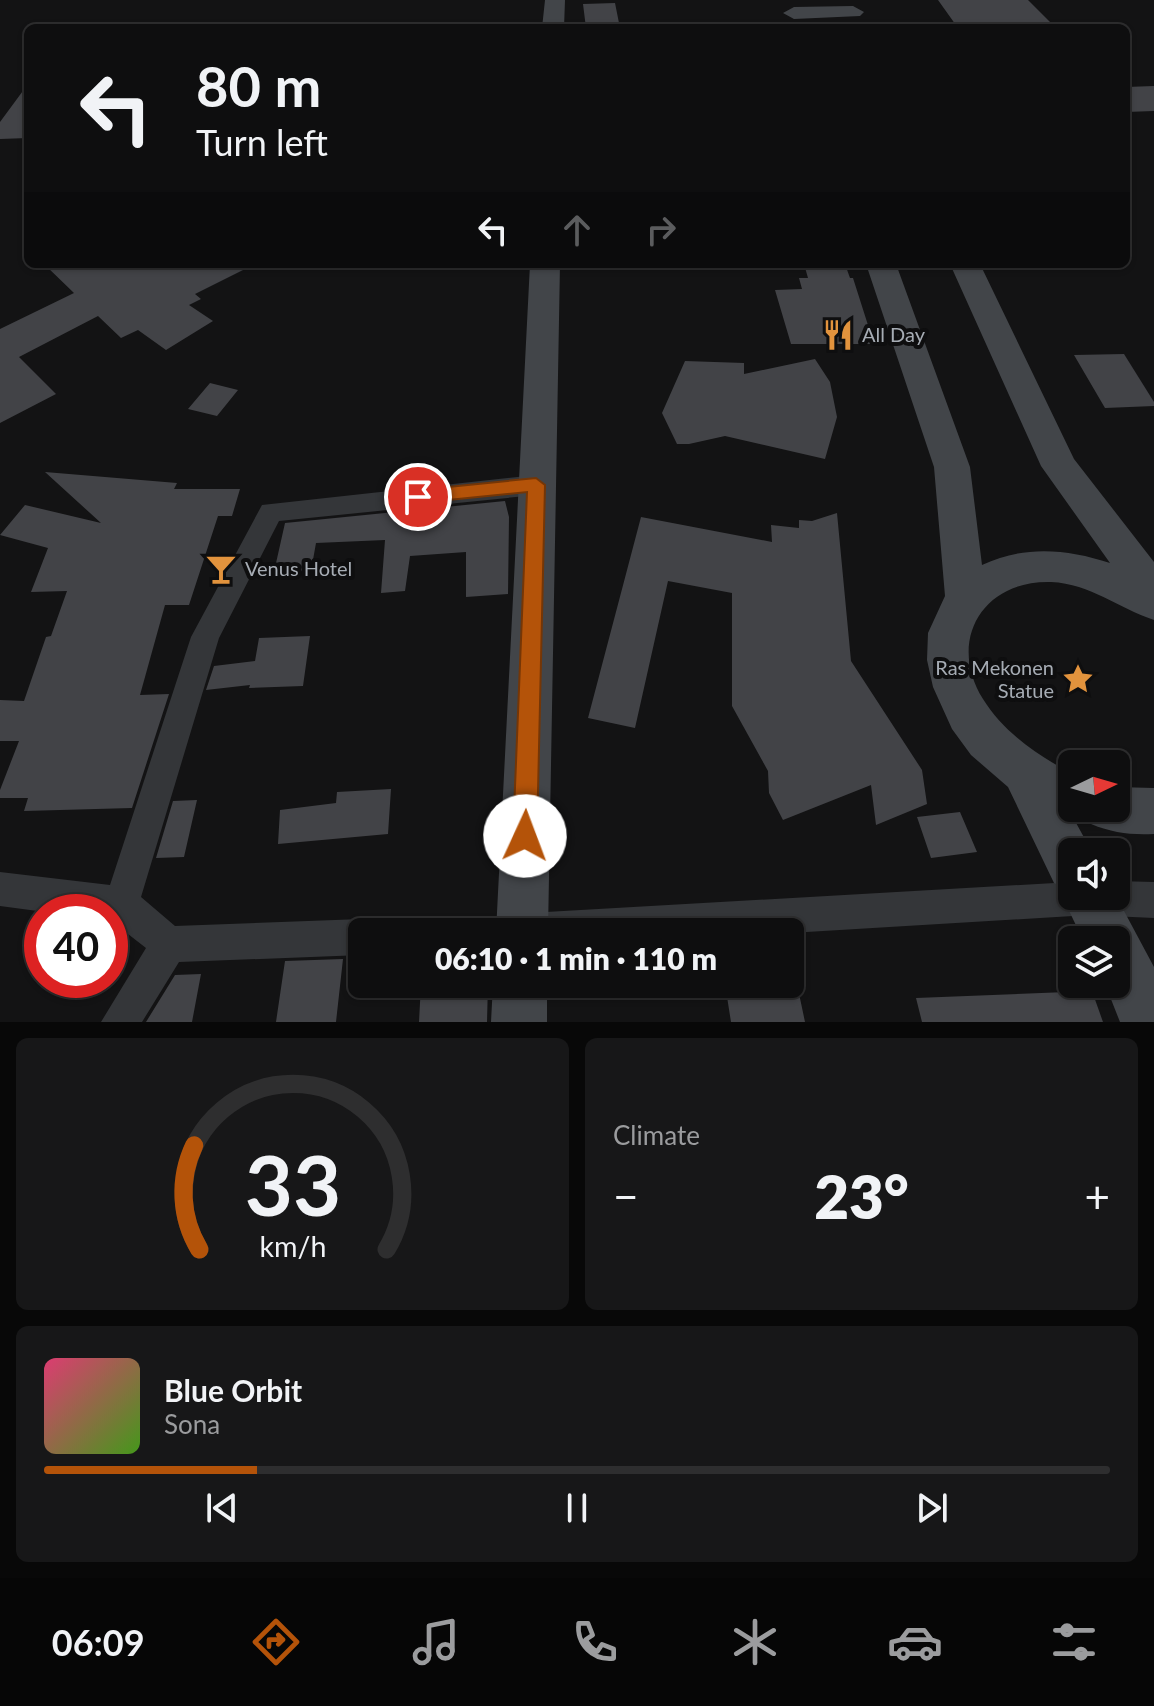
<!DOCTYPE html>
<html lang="en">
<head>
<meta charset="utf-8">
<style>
	body { margin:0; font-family:Lato,sans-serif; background:#171718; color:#f1f3f6; height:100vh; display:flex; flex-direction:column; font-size:30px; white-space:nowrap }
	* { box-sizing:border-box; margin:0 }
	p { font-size:26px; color:#9b9c9e }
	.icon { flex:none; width:44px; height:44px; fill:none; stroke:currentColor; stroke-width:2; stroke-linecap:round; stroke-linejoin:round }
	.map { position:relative; height:1022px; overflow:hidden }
	.details { display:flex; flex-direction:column; gap:16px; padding:16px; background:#080808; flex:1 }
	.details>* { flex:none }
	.banner { position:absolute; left:24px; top:24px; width:1106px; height:244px; border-radius:12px; box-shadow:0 2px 6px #0004,0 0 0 2px #2e2e2f; background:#0e0e0f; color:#f1f3f6; overflow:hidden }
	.needle { width:52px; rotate:85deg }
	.controls { position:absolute; left:1058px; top:750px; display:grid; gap:16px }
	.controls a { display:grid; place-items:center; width:72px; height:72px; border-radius:12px; background:#0e0e0f; box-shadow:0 2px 6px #0004,0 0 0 2px #2e2e2f; font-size:40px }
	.speed { position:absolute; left:24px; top:894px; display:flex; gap:16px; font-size:40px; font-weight:700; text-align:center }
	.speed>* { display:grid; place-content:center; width:104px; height:104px; border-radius:50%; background:#0e0e0f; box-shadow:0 2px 6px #0004,0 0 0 2px #2e2e2f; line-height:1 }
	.speed .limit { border:12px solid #d22; background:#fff; color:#111 }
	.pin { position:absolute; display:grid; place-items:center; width:68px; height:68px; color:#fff; margin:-34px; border:4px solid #fff; border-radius:50%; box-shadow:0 2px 8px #0007 }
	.me { position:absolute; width:88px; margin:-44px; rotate:2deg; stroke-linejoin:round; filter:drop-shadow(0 0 6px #0008) }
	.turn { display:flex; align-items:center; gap:28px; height:168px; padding:0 40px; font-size:36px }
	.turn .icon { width:104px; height:104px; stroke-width:2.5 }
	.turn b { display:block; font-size:56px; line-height:68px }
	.lanes { display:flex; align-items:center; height:76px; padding:0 40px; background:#0003; justify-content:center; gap:40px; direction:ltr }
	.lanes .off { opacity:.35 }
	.big { font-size:60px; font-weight:800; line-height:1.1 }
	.details .widget { flex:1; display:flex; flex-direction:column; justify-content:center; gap:12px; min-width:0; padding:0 28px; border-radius:12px; background:#171718 }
	.details .dial { align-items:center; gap:0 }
	.dial svg { height:208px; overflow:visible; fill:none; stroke:#2e2e2f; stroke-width:7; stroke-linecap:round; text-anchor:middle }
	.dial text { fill:#f1f3f6; stroke:none }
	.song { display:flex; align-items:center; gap:24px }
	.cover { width:96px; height:96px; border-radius:12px; background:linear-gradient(135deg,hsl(340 70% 55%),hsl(100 70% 35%)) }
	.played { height:8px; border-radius:4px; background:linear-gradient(90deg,#b45309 20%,#2e2e2f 20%) }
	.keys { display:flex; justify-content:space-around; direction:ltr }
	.heat { display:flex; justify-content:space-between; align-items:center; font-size:44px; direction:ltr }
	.details .tiles { flex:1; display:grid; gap:16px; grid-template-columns:1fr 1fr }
	.widget:last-child { grid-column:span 2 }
	.trip { position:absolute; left:348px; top:918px; width:456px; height:80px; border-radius:12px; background:#0e0e0f; box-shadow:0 2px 6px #0004,0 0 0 2px #2e2e2f; font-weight:800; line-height:80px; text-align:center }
	.tabs { display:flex; height:128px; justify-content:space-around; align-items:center; background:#060606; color:#9b9c9e }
	.tabs .icon { width:56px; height:56px }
	.tabs .on { color:#b45309 }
	.tabs b { font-size:36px; color:#f1f3f6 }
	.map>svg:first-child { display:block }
	.building { fill:#424347 }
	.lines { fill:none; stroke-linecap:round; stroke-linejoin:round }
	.street { fill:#343639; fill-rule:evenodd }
	.secondary { fill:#424549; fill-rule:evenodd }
	.route { fill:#b45309; stroke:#753606; stroke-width:2 }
	.labels { text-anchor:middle; stroke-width:8; stroke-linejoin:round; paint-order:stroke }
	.poi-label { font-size:20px; fill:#a6acb4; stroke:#0e0e0f; text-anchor:start }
</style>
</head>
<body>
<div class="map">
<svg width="1154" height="1022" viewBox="0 0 1154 1022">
	<rect width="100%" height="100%" fill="#131314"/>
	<path class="building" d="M938,0H1028L1056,28H958Z
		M615,3L620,28H586L583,4Z
		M28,84V138L0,139V122Z
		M1154,86V111L1126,112V87Z
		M44,264H255L195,294L201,299L189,305L213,321L166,350L138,330L121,338L98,316L19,357L56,394L0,423V329L74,293Z
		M804,264H845L850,278H853L874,344H791L775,290L802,289L799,278H808Z
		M1124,354L1154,402V406L1105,408L1074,355Z
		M815,359L830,382L837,417L825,459L725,436L689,444H677L662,413L685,361L744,363V374Z
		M210,383L238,390L217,416L188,409Z
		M45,472L177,483L174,489H240L232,516H218L189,605H165L140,695L169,694L132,808L24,811L28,798H0V790L19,741H0V700L24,701L46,637L51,636L67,591L31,592L48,548L0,535L25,505L101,523Z
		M505,501L509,517L508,594L466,597V552L410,556L405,591L381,593L385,540L316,543L311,571L274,572L285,523Z
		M837,513L851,661L922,770L927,804L876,825L871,785L783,820L769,793L768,771L732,706V593L668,581L635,728L588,718L641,517L772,542L771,525L799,528V520L812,521Z
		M310,636L303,686L249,688L250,685L206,690L214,666L255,661L259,638Z
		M391,789L388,834L278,844L280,810L336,803L337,792Z
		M197,800L184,857L156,858L173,801Z
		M960,812L977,852L931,858L917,817Z
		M343,959L336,1022H276L285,961Z
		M201,974L192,1022H146L175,975Z
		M421,984H488L487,1022H419Z
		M725,984H797L805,1022H731Z
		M1092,991L1103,1022H922L916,998Z"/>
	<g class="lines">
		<path class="street" d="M536,475L545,478L549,485L545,492L536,495L279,521L219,638L141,897L175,926L362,919L375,924L378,932H362V955L179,962L142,1022H101L146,948L110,920V912H45L0,906V872L110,885L191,637L262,505Z
			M1116,881L1154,882V918L1089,915L790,933L493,932L498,919L511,914L1072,882V896H1116Z"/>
		<path class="secondary" d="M545,0H565L564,28H542Z
			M853,6L864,12L860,16L794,19L783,13L794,7Z
			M530,264H560L548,932H496Z
			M866,264H896L970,467L982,565C1024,545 1067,549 1110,563L1041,466L950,264H980L1074,459L1154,562V620C1118,608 1091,584 1051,582C982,580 947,641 983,699C1004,733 1038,755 1072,774V808H1116V787L1154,788V834C1130,835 1113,833 1091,824L1087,816L1075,821L1092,852H1072V896H1116L1154,967V1022H1120L1105,984H1116V940H1083L1062,896L1066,888L1054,883L1008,787L971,755L952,729L933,687L927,660L928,633L945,596L934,467Z
			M493,984H547V1022H491Z"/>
	</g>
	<path class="route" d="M536,478L545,485L537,836L533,844L525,847L517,844L513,836L527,492L418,503L409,497L418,490Z"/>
	<defs>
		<symbol id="restaurant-bare" viewBox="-9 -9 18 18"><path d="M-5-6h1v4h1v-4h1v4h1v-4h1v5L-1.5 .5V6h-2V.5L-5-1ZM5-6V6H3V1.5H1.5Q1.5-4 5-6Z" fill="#e2933d" stroke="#0e0e0f" stroke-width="2.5" paint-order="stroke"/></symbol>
		<symbol id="bar-bare" viewBox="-9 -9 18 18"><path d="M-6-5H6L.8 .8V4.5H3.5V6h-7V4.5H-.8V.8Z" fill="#e2933d" stroke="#0e0e0f" stroke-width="2.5" paint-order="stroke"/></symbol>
		<symbol id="sight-bare" viewBox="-9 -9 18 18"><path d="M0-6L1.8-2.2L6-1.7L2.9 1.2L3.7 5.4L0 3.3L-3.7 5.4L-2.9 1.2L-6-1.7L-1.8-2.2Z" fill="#e2933d" stroke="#0e0e0f" stroke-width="2.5" paint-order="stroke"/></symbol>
	</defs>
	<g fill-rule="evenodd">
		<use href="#restaurant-bare" x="816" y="313" width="44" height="44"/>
		<use href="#bar-bare" x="199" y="547" width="44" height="44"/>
		<use href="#sight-bare" x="1056" y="657" width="44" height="44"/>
	</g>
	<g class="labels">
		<g class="poi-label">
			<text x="862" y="342">All Day</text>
			<text x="245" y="576">Venus Hotel</text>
			<text x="1054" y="675" text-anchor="end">Ras Mekonen<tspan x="1054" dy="23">Statue</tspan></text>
		</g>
	</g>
</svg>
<div class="controls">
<a><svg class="needle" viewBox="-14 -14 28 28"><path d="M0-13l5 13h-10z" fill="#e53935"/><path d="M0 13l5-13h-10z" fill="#9b9c9e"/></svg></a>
<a><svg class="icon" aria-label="sound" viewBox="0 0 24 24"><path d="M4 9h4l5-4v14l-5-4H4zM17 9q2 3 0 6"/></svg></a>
<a><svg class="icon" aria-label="layers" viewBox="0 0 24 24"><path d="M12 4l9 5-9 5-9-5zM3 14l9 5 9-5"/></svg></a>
</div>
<div class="speed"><div class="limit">40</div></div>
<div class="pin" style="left:418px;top:497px;background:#d93025"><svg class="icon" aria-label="arrive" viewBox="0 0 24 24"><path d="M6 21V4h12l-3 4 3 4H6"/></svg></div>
<svg class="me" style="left:525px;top:836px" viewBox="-20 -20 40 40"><circle r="19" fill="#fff"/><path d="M0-13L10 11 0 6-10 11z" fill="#b45309"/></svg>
<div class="trip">06:10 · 1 min · 110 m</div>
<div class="banner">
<div class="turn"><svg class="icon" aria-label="left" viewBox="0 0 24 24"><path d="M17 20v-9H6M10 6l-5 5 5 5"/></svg><div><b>80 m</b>Turn left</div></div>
<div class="lanes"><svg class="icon" aria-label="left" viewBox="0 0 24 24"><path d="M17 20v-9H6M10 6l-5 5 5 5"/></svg><svg class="icon off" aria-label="ahead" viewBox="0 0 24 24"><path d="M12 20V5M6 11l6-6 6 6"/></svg><svg class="icon off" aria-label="right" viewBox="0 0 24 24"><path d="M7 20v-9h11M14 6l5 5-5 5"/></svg></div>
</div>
</div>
<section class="details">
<div class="tiles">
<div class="widget dial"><svg viewBox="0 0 100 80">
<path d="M14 69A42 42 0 1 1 86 69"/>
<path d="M14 69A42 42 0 0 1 12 29" stroke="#b45309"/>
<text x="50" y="56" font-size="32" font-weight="700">33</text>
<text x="50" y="72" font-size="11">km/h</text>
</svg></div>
<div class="widget"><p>Climate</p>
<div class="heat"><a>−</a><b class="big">23°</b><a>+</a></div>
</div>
<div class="widget">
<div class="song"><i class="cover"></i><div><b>Blue Orbit</b><p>Sona</p></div></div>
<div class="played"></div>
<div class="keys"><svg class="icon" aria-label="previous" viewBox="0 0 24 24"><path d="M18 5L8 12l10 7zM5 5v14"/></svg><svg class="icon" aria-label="pause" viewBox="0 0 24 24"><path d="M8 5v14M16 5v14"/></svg><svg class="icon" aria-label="next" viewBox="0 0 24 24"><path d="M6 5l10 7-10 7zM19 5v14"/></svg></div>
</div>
</div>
</section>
<nav class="tabs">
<b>06:09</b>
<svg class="icon on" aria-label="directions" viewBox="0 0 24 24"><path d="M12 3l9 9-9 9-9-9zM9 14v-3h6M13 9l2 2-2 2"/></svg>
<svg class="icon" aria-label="music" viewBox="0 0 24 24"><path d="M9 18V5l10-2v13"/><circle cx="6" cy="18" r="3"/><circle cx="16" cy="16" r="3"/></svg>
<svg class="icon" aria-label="phone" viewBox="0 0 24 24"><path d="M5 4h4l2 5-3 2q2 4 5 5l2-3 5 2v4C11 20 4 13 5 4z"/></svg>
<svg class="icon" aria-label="climate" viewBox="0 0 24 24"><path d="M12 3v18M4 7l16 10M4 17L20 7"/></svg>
<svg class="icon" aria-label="car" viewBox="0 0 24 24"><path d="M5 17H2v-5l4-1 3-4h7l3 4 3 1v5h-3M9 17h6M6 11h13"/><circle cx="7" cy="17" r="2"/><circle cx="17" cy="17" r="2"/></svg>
<svg class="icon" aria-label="filters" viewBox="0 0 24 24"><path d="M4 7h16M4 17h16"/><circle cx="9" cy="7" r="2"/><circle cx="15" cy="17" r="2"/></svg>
</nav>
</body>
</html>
